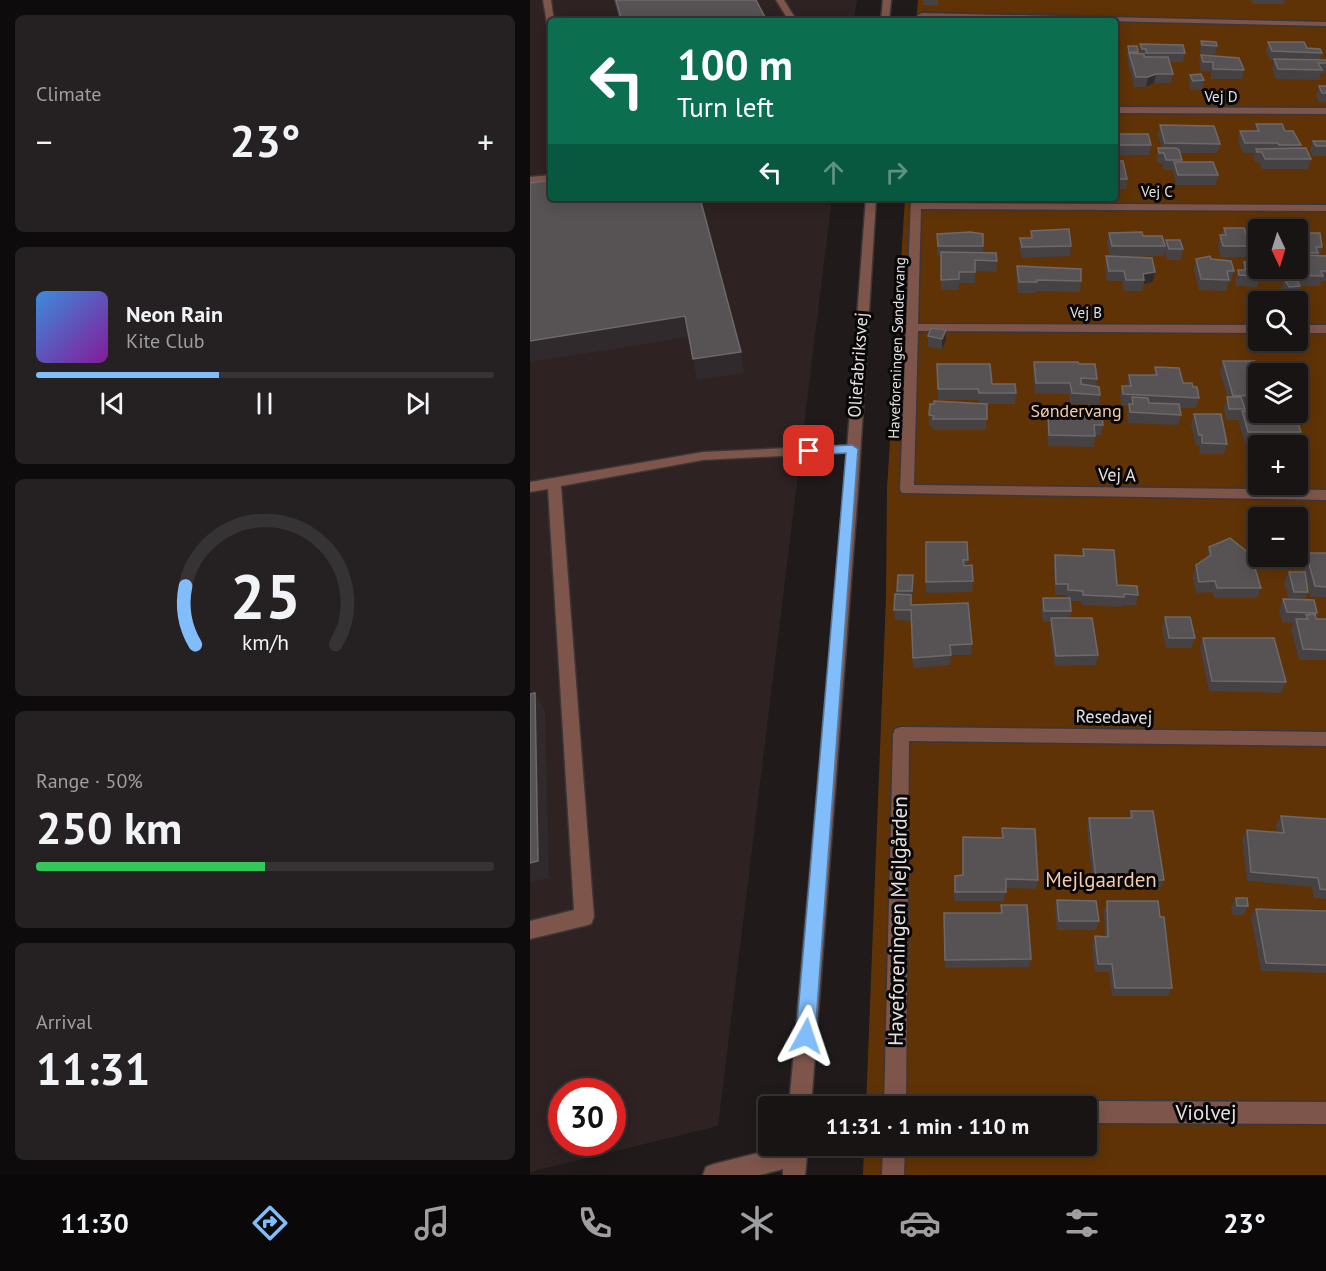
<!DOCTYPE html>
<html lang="en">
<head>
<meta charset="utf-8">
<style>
	body { margin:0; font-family:"PT Sans",sans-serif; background:#252122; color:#f1f3f6; height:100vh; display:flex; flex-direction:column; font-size:22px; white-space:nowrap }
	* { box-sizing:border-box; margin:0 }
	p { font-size:20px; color:#9f9ea0 }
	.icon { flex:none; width:33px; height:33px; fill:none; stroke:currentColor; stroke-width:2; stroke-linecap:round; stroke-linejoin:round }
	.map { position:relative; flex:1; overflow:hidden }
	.panel { display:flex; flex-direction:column; gap:15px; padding:15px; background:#0d0b0b; width:530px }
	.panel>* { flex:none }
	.guide { position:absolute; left:18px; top:18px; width:570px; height:183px; border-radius:6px; box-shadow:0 3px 15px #0003,0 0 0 2px #363334; background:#0b6e4f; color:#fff; overflow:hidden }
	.needle { width:39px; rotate:176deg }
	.tools { position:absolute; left:718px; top:219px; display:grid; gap:12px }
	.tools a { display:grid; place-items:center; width:60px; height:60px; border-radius:6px; background:#181414; box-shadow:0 3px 15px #0003,0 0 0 2px #363334; font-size:30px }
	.speed { position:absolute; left:18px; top:1078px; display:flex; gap:12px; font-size:30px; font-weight:700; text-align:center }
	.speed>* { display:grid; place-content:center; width:78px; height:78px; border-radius:50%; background:#181414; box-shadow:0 3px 15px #0003,0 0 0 2px #363334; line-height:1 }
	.speed .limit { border:9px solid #d22; background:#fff; color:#111 }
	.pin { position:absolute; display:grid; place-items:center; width:51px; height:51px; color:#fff; margin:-26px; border-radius:12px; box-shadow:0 3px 9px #0006 }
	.me { position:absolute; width:66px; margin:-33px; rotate:5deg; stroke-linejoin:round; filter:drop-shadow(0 0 4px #0008) }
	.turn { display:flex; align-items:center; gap:21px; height:126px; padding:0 30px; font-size:27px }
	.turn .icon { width:78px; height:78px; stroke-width:2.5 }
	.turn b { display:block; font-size:42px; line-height:51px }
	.lanes { display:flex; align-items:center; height:57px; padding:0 30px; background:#0003; justify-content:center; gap:30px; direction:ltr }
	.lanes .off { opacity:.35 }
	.big { font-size:45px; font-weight:700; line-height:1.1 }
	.panel .card { flex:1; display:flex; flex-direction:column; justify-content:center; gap:9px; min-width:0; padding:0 21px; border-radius:9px; background:#252122 }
	.panel .dial { align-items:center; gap:0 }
	.dial svg { height:156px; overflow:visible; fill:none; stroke:#363334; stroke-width:7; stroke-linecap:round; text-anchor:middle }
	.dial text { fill:#f1f3f6; stroke:none }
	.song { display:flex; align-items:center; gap:18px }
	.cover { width:72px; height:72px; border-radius:9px; background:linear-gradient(135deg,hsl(210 70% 55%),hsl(290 70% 35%)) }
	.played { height:6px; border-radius:3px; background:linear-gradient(90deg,#80bdfa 40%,#363334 40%) }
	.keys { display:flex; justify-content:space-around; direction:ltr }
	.heat { display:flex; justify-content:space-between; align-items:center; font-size:33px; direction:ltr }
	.charge { height:9px; border-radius:4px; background:linear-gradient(90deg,#34c759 50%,#363334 0) }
	.trip { position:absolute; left:228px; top:1096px; width:339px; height:60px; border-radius:6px; background:#181414; box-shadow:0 3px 15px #0003,0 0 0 2px #363334; font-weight:700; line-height:60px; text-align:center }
	.tab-bar { display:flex; height:96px; justify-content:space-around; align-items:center; background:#0a0808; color:#9f9ea0 }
	.tab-bar .icon { width:42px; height:42px }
	.tab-bar .current { color:#80bdfa }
	.tab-bar b { font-size:27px; color:#f1f3f6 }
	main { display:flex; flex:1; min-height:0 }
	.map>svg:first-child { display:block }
	.built { fill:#2e2223; fill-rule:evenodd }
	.green { fill:#603306; fill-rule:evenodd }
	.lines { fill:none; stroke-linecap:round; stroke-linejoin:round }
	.lane-casing { stroke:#3c3637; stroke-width:3 }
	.street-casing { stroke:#3c3637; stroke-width:3 }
	.lane { fill:#7e554a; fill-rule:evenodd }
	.street { fill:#7e554a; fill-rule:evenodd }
	.wall { fill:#464143 }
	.shaded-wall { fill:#302a2c }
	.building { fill:#575254; stroke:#6d696a; stroke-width:1.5 }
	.route { fill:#80bdfa; stroke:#537ba2; stroke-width:1.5 }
	.labels { text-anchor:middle; stroke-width:6; stroke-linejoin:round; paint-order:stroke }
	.far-street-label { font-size:15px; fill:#e5e1e1; stroke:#080606 }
	.street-label { font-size:18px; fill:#e5e1e1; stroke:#080606 }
	.park-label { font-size:18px; fill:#f5cbab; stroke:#080606 }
	.near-park-label { font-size:21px; fill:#f5cbab; stroke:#080606 }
	.near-street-label { font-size:21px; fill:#e5e1e1; stroke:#080606 }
</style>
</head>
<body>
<main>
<section class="panel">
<div class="card"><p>Climate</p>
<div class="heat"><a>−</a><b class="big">23°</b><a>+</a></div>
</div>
<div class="card">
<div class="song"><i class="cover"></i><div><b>Neon Rain</b><p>Kite Club</p></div></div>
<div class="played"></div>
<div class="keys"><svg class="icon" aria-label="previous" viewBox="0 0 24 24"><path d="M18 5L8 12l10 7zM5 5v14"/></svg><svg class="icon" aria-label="pause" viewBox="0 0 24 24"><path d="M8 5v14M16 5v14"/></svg><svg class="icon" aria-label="next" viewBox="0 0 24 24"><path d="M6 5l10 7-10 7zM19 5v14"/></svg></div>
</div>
<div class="card dial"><svg viewBox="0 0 100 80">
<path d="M14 69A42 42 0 1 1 86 69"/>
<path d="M14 69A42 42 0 0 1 9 39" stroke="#80bdfa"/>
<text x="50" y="56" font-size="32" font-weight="700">25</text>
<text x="50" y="72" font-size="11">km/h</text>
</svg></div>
<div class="card"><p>Range · 50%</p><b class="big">250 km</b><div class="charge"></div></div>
<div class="card"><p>Arrival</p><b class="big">11:31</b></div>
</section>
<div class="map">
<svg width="797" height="1175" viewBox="0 0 797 1175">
	<rect width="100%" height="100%" fill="#201a1b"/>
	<path class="built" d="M0,0H327L324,21H21V198H302L188,1126L0,1172ZM32,1092H82V1143H32Z"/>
	<path class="green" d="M388,0H796V1175H333L334,1146H556V1107H336L356,597L357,489L375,198H585V21H386ZM729,230H768V268H729ZM729,302H768V340H729ZM729,374H768V412H729ZM729,446H768V484H729ZM729,518H768V556H729Z"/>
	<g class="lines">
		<defs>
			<path id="lane" d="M13,0H21L24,21H21V26L17,24Z
				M246,0H254L267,21H259Z
				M392,13L797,22V26L396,17V21H388V15Z
				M585,107L797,108V114L585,113Z
				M21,175V181L0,183V177Z
				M381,198H391V203L797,205V211L391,209L388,324L729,325V333L388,331L384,485L797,490V500L372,493L370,490Z
				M768,325H797V333H768Z
				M322,445L329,449L327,452L173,460L31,486L64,917L61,924L54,926L0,939V921L44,910L18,489L0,492V482L173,452Z
				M371,727L797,732V746L379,741L376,1107H354L363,734L365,729Z
				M556,1101L797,1102V1124L556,1123V1107H547Z
				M353,1146H375L374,1175H352Z"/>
			<path id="street" d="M353,0H361L359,21H351Z
				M336,198H346L328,490L281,1107H259L314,490Z
				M256,1146H278L275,1175H253V1169L230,1175H173L176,1167L184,1164Z"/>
		</defs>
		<use href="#lane" class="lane-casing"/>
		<use href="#street" class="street-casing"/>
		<use href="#lane" class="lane"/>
		<use href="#street" class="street"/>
	</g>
	<path class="wall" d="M84,0H226L237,21H90Z
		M393,0H408V5H393Z
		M721,0H755L754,4H723Z
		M671,41L687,46L685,55L671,54L670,51Z
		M738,42L777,48L792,53L790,60L797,61V67L795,73H791L789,80L746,79L742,69L744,60H740L736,51Z
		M610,44L655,53L653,62H639L643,74L641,83H624L616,87H604L598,63L597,55L598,46L608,52V53L609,54Z
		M671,55L714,70L712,79H681V71H671L669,64Z
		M585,57L588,75L587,85H585Z
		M660,75L674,80L672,90H661L659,84Z
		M789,86H797V102H789L786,96Z
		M726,124L755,131L771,145L770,148L781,159L778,169H732L729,162H725L723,159L725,153H713L708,141L710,131H725Z
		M630,125L690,144L687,153H650L652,162L688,175L686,185H646L643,170H634L632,163H627V158L628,148H632L628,135Z
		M585,134L621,145L619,155H585Z
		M783,141H796V156H783L780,151Z
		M585,161L597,179L596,189H585Z
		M694,228L720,246L718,257H691L688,246L690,235H692Z
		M768,230L778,233L792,247L790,255L797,256V281H791L790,286H770L767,297L756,298L751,289L754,278H757L754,271L755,268H768Z
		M501,231L541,246L540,256L492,258L490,249V238H501Z
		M579,233L613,236L635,245L636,240L653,249L651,260H637L635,251L633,256L589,257L625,272L623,282L614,284L612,291H594L592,281H577L575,267L576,256H580L577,243Z
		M407,234H453V253L467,261L466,272L445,271V283H429V290H411V256H407Z
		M666,259H681L704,271L701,281H699L696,291L669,290L664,269Z
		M714,262L730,276L727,287L706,286L705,281L708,270H712Z
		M487,266L551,281L550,292L506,291V293H488L486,277Z
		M416,330V341L412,349L398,347V336Z
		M693,361L729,374V406H714L715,411L771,432L767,443H715L708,421L709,420H696L694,408L698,397L690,372Z
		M504,362L549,364L567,379L566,386L570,395L569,405L540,404L539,394H505L503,373Z
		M407,364L486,393L485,404H457L456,430H403V427L399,426V415L448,403V400H408Z
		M625,367L653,383L663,387L669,398L666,408H650L651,415L648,425L598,423L597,415L599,406L591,405L590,396L592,386H597L599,375H624Z
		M768,385L778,395L774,406L768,405Z
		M559,408L573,425L571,435H565L564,447L518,446L517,424L518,413L558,414Z
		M664,414L697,444L694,454H669L670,446L666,445L661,425Z
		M396,542L438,560L437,565L443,581L442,592L396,593Z
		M679,547L731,588L727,598H684L682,592L666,593L663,576L666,565L676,558Z
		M553,549L587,585L608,595L606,605H592V607L552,605L551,601H540L541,611L540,618L568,655L566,665L525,666L520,629L521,622H513L511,609L513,598H536V595H525L524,566L525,555L552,556Z
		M776,553H797V597H781L778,586V592L775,600L787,613L786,617V619H797V660H769L761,629L764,623L752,622L749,610L753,599L759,600L754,582L759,572H774L771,564Z
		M383,575L382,602H381V605L442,644L441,655H421L420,665L383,668L381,621L365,620L364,610L367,591Z
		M635,617L665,638L661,648H636L632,628Z
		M673,638L756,682L751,693L679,691L670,648Z
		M601,811L634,880L630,889L563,888L557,827L559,818H599Z
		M751,816L797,819V899L784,898L782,887L717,881L712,839L717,830L747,832L746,825Z
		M472,828L508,880L506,889L476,888L474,901H424L425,876L432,875L433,837L471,838Z
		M706,898L718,906L714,915H703L701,907Z
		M527,900L569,921L566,930H527L525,908Z
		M577,901L630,917L642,988L638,996H582L579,972H565L562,944L565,936L575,937L574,910Z
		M471,905L501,959L499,967L415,968L414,922L470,913Z
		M726,909L797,911V973L731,971L721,917Z"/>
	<path class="shaded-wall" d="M626,74L624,83L616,87L618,77Z
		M625,272L623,282L614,284V280L613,274Z
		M155,316L159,337L0,362V341Z
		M416,330V341L412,349V339Z
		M211,352L214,373L167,380L163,359Z
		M5,693L15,712L19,878L0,882Z"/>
	<path class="building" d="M86,0H226L237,21H92Z
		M671,41L686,42L687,46L672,45Z
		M738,42H774L777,48L790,49L792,53L742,51Z
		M610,44L653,45L655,53H616V49H612Z
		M598,46H607L608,52H599Z
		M599,53L614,54V57H638L643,74H626L618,77H606Z
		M671,55L709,58L714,70L683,69V62H673Z
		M585,57L588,75H585Z
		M744,59L796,60L797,63H788L792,70L748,69Z
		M671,74L674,80L663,81L660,75Z
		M789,86H797V93H792Z
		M726,124H752L755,131H763L771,145H749L748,143H715L710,131H729Z
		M630,125L684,126L690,144L635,143Z
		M585,134H618L621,145H585Z
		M783,141H796L797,146H786Z
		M628,148H646L649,150L652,160H636L634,153H629Z
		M776,148L781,159H735L732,152H727L726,149Z
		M585,161H593L597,179H585Z
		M644,162H683L688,175H648Z
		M21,180V198H170L211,352L163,359L155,316L0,341V183Z
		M694,228H714L720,246H693L690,235H696Z
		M539,229L541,246L492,247L490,238H502L501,231Z
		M757,229L777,230L778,233H790L792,247H786L788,253L768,252V230H757Z
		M440,232L453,234V246H408L407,234Z
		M612,232L613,236H632L635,246H582L579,233Z
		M636,240H650L653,249H639Z
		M411,252L466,253L467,261L445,260V272H429V279L411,280Z
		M774,255L797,256V271H791L793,276L763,275L761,268H768V261H776Z
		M576,256L622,258L625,272L613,274L614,280H596L594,271H579Z
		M680,256L681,259L701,261L704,271H697L699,280L671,279L666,259Z
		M714,262H725L730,276L709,275L708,270H716Z
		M487,266L551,269V281L507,280V282H489Z
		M754,278H766L770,286L759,287Z
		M401,328L416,330L412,339L398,336Z
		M693,361H725L729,374V395L703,396Z
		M504,362H548L549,364H565L567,379L551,378V384L569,387L570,395L542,393L540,383H506Z
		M407,364H460L462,384H485L486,393H449L448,389H408Z
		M625,367L649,368L653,383H662L663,387H667L669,398L593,394L592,386H601L599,375H627Z
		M768,385H775L778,395L768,394Z
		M602,397L618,398L619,403L649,404L651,415L600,412L599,404H603Z
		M697,397H711L715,409H699Z
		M404,401L457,404V419H403L404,416L399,415L400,404H404Z
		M559,408H571L573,425H564L565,436L519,435L518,413L560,414Z
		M712,411H729V412H764L771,432H718Z
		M664,414H691L697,444L672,443V435H669Z
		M700,538L721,555L731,588H687L685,581L669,582L666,565L681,555L679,547Z
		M396,542H437L438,560H433L434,566L442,565L443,581L396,582Z
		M553,549L584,550L587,585L607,586L608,595L594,594V597L553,595V591L538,590V584H526L525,555L554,556Z
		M776,553H797V587L785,586Z
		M759,572H775L778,592H764Z
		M368,575H383L382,591H367Z
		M365,594L381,595V605L438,603L442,644L420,645L421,655L383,658L381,610H364Z
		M513,598H540L541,611H514Z
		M753,599L784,600L787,613L757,612Z
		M785,614L786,619H797V650L773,649L766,619H778L776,615Z
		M635,617H660L665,638H639Z
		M521,618H562L568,655L526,656Z
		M673,638H744L756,682L682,681Z
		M5,693L8,861L0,863V694Z
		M601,811H623L634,880L566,879L559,818H602Z
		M751,816L797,819V890L790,889L788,878L721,872L717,830L754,833Z
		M472,828L505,829L508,880L476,879V892H425V876L433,875V837L473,838Z
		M706,898H717L718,906H707Z
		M527,900L566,901L569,921H529Z
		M577,901H628L630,917H634L642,988H585L582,964H568L565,936L578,937Z
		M471,905H497L501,959L415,960L414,913H472Z
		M726,909L797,911V965L736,963Z"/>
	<path class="route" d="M322,445L328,449L285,1036L283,1043L276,1045L269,1043L266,1036L316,453L279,455L273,451L279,447Z"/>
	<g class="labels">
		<g class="far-street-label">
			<text x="691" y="102">Vej D</text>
			<text x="627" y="197">Vej C</text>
			<text x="556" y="318">Vej B</text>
			<text transform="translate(367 348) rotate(-88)" y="5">Haveforeningen Søndervang</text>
		</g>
		<g class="street-label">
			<text transform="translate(328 365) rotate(-86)" y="6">Oliefabriksvej</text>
			<text transform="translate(587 475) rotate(1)" y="6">Vej A</text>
			<text transform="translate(584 717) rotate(1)" y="6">Resedavej</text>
		</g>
		<g class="park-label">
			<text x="546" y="417">Søndervang</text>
		</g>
		<g class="near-park-label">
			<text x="571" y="887">Mejlgaarden</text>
		</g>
		<g class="near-street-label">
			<text transform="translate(368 921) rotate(-89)" y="7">Haveforeningen Mejlgården</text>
			<text x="676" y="1120">Violvej</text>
		</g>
	</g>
</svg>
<div class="tools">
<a><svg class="needle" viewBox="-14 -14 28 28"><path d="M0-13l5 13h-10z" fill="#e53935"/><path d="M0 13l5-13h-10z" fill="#9f9ea0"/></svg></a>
<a><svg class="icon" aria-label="search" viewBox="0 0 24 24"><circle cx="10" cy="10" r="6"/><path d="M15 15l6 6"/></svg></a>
<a><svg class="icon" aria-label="layers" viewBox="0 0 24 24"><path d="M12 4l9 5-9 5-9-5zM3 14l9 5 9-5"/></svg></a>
<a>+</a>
<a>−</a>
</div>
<div class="speed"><div class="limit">30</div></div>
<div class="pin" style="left:279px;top:451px;background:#d93025"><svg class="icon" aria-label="arrive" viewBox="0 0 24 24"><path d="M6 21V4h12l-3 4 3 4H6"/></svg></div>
<svg class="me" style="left:276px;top:1036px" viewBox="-20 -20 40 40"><path d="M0-17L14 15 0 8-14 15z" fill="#80bdfa" stroke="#fff" stroke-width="4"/></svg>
<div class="trip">11:31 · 1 min · 110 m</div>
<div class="guide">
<div class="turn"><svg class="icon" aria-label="left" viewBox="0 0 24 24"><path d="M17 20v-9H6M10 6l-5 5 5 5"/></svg><div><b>100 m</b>Turn left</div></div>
<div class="lanes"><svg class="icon" aria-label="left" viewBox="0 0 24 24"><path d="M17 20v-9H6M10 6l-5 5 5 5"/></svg><svg class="icon off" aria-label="ahead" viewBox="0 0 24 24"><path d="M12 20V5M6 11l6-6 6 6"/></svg><svg class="icon off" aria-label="right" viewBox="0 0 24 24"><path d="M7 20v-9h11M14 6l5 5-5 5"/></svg></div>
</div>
</div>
</main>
<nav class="tab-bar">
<b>11:30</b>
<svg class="icon current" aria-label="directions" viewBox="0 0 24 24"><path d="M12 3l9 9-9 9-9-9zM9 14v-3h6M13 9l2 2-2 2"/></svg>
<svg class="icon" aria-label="music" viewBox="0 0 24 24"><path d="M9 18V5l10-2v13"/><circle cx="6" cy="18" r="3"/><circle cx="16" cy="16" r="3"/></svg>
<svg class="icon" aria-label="phone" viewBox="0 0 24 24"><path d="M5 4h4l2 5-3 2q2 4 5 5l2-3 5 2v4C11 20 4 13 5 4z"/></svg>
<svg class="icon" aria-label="climate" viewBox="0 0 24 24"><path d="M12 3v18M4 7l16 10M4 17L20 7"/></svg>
<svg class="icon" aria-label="car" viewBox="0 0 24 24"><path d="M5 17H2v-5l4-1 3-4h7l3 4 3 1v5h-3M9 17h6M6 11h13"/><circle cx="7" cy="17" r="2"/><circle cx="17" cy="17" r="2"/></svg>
<svg class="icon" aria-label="filters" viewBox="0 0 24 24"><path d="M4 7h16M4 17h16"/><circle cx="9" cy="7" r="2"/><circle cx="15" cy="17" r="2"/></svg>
<b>23°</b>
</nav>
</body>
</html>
